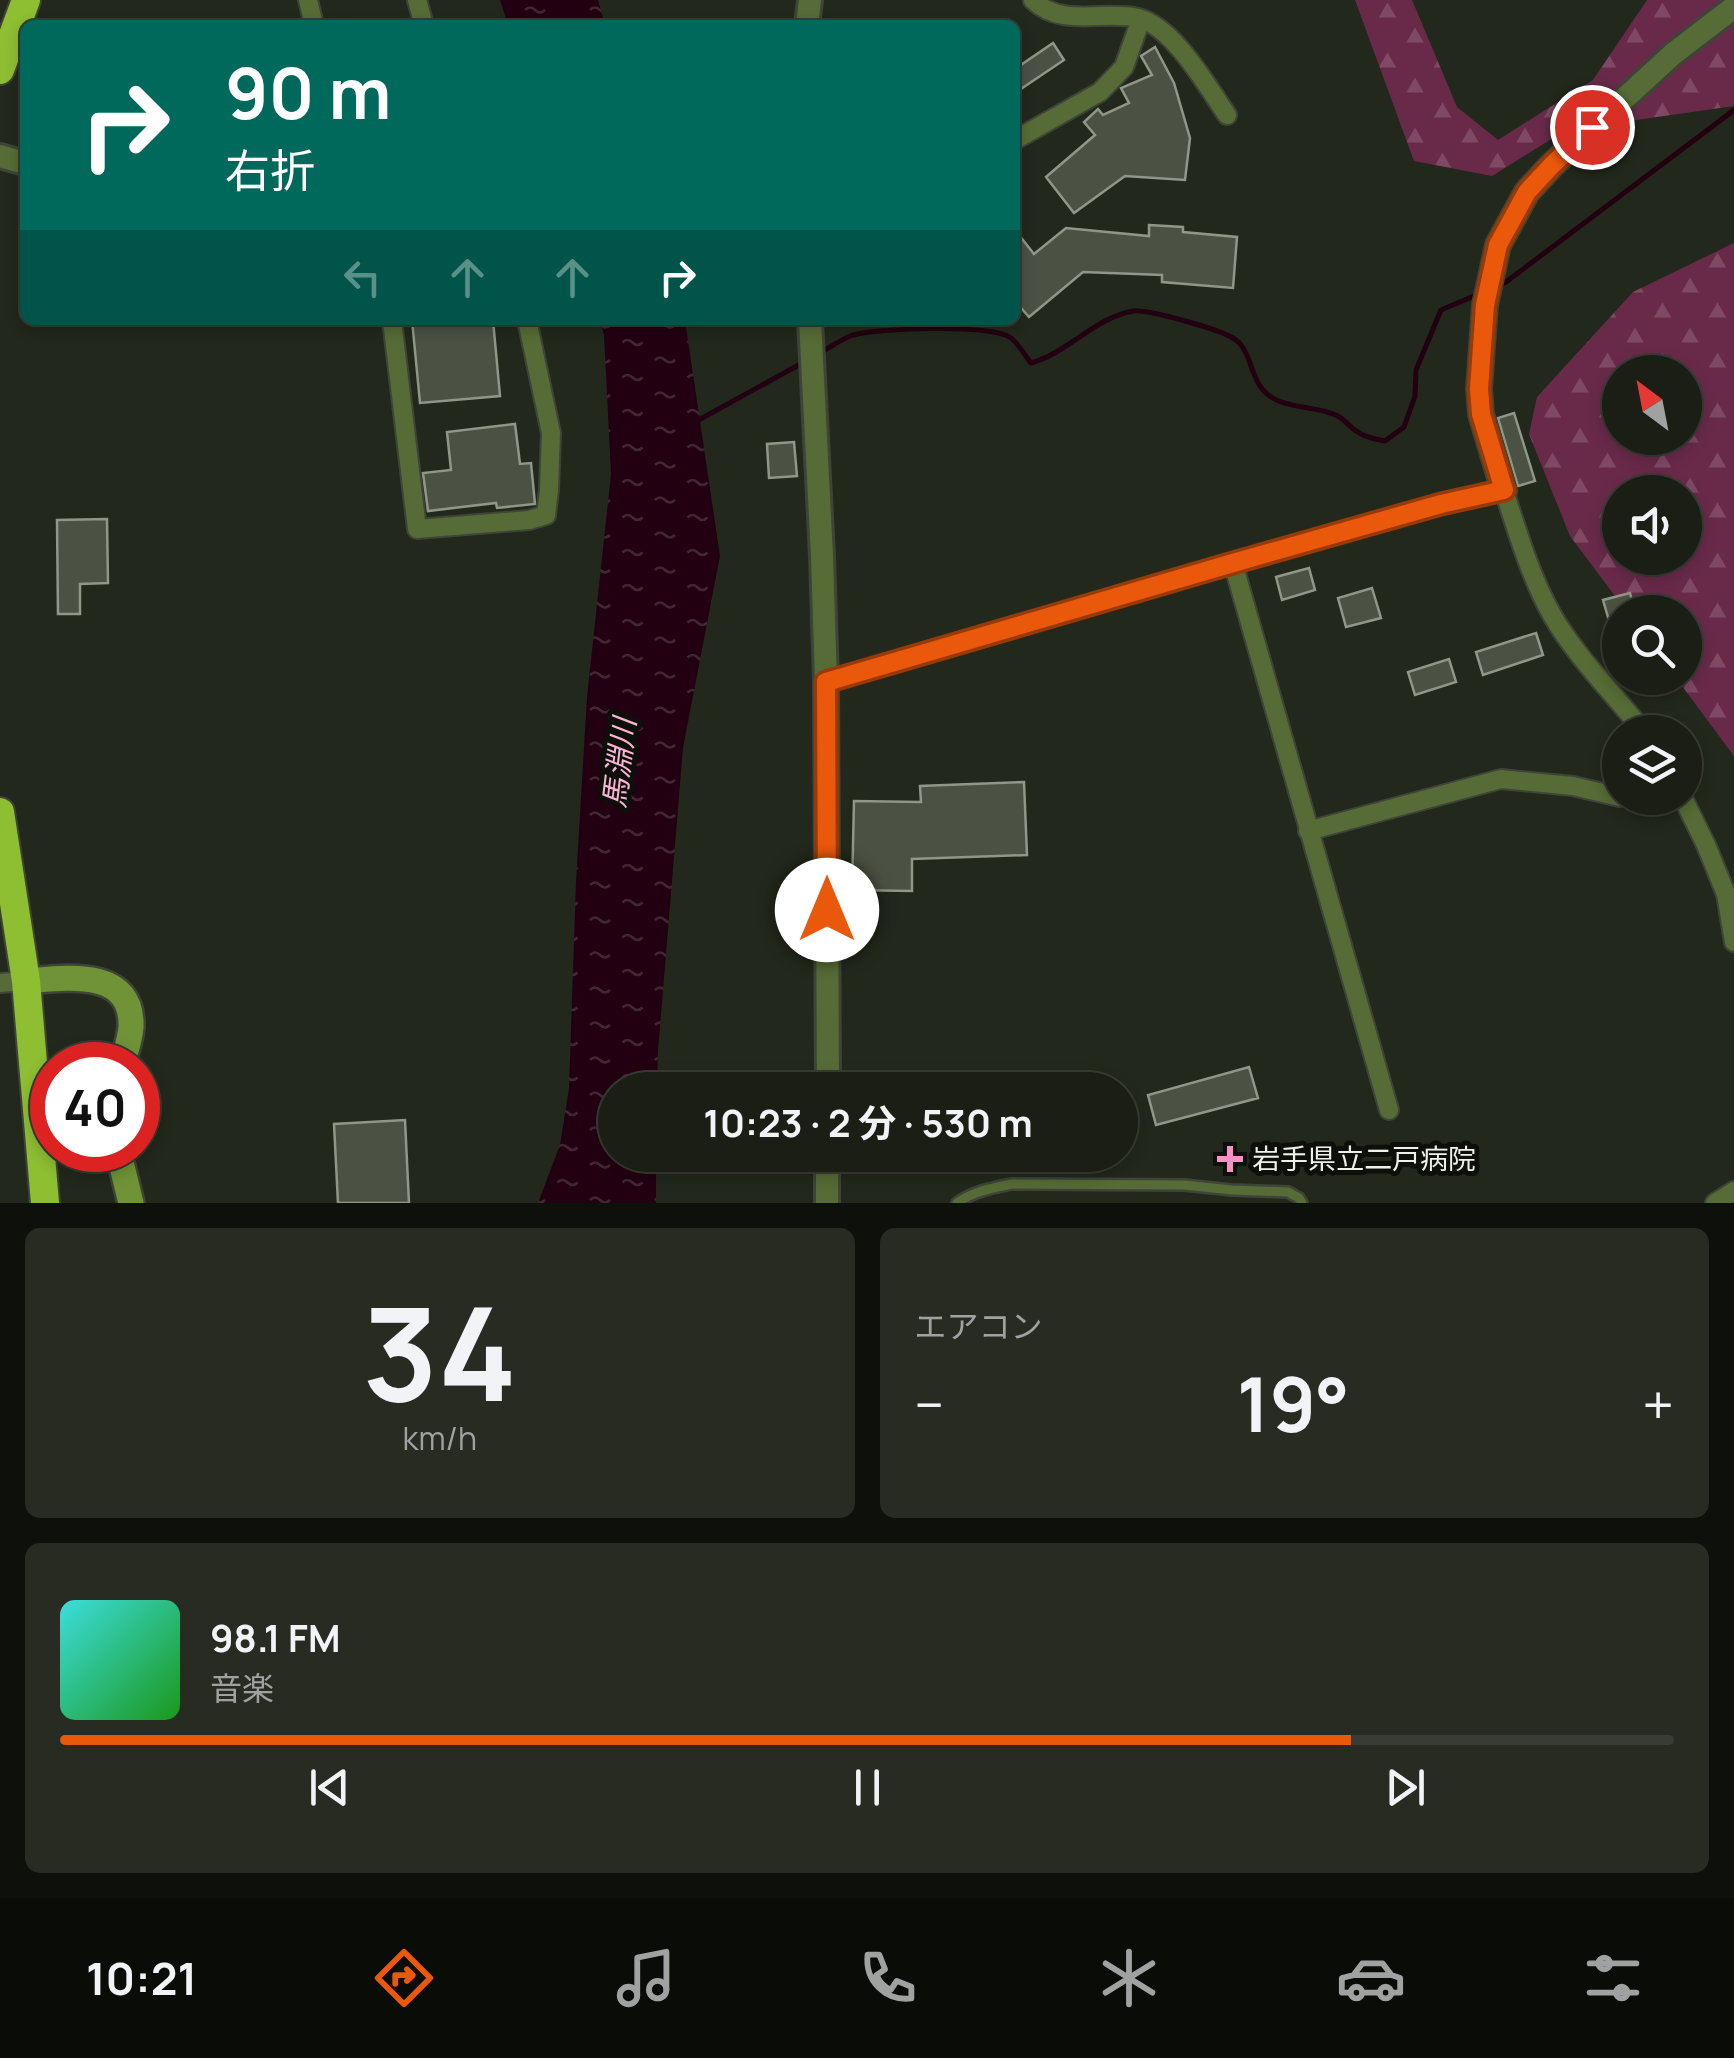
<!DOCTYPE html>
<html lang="ja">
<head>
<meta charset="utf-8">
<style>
	body { margin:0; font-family:Manrope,"Noto Sans JP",sans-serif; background:#272b22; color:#f1f3f6; height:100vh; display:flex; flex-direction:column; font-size:38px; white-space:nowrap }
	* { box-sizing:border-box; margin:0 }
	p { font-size:32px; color:#9fa2a0 }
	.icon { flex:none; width:55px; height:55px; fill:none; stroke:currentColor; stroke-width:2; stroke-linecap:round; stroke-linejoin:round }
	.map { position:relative; height:1203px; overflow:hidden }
	.sheet { display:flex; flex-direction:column; gap:25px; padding:25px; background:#0e100b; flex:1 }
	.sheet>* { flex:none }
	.banner { position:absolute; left:20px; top:20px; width:1000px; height:305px; border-radius:15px; box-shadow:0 5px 15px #0003,0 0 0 2px #383c34; background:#00695c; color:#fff; overflow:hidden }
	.needle { width:65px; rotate:328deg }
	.buttons { position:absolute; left:1602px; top:355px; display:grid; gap:20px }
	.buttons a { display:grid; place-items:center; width:100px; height:100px; border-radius:50%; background:#1a1e14; box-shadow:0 5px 15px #0003,0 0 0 2px #383c34; font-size:50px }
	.speed { position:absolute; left:30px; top:1042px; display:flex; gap:20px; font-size:50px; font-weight:700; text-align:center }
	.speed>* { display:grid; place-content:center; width:130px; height:130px; border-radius:50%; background:#1a1e14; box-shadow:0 5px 15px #0003,0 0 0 2px #383c34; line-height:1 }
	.speed .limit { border:15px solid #d22; background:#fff; color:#111 }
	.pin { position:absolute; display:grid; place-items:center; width:85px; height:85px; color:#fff; margin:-42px; border:5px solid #fff; border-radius:50%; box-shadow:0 2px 10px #0007 }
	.me { position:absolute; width:110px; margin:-55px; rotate:0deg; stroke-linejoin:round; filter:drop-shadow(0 0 8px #0008) }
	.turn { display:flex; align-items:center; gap:35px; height:210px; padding:0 40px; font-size:45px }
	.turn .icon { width:130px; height:130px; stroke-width:2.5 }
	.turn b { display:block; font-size:70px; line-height:85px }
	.lanes { display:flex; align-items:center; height:95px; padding:0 40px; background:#0003; justify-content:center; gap:50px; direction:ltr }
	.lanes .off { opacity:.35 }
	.big { font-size:75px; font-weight:700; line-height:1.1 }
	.sheet .tile { flex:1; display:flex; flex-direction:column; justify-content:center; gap:15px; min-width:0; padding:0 35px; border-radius:15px; background:#272b22 }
	.sheet .dial { align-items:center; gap:0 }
	.dial b { font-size:130px; line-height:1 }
	.song { display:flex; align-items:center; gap:30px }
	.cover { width:120px; height:120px; border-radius:15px; background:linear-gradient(135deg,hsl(180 70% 55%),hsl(120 70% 35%)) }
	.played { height:10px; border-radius:5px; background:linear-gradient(90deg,#ea580c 80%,#383c34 80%) }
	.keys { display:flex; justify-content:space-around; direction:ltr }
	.heat { display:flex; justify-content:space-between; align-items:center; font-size:55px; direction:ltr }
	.sheet .tiles { flex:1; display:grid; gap:25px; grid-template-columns:1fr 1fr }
	.tile:last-child { grid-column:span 2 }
	.trip { position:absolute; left:598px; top:1072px; width:540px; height:100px; border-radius:50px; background:#1a1e14; box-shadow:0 5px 15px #0003,0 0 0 2px #383c34; font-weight:700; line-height:100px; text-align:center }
	.tab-bar { display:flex; height:160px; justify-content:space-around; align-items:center; background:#0a0c08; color:#9fa2a0 }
	.tab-bar .icon { width:70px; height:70px }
	.tab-bar .selected { color:#ea580c }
	.tab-bar b { font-size:45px; color:#f1f3f6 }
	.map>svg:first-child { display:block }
	.forest { fill:url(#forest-firs); fill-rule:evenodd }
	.water { fill:url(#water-ripples) }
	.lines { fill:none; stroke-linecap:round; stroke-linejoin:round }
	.stream { stroke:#201; stroke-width:5 }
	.building { fill:#4b5143; stroke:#909787; stroke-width:2.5 }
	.service-casing { stroke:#3e4438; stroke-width:14 }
	.minor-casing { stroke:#3e4438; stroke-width:22 }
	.tertiary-casing { stroke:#3e4438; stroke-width:28 }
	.secondary-casing { stroke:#3e4438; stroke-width:30 }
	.trunk-casing { stroke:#3e4438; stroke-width:32 }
	.service { stroke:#566b35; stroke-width:9 }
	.minor { stroke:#566b35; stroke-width:18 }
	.tertiary { stroke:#566b35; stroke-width:22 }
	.secondary { stroke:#709337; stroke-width:25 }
	.trunk { stroke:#8ebe32; stroke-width:28 }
	.route-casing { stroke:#983908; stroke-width:25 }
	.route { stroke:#ea580c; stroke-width:18 }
	.poi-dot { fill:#fc8fc3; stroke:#0d0f0a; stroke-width:4 }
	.labels { text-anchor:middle; stroke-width:10; stroke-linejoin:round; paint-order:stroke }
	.poi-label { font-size:28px; fill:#edf1e8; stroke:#0d0f0a; text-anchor:start }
	.water-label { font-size:30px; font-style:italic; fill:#fbb2d3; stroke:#0d0f0a }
</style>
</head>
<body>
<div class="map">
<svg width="1734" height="1203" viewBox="0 0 1734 1203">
	<defs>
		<pattern id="forest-firs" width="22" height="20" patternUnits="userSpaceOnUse" patternTransform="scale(2.5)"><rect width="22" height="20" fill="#692a4a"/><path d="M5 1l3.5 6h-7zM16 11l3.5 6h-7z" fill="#7f4964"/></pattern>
		<pattern id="water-ripples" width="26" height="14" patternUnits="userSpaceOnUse" patternTransform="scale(2.5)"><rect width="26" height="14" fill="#201"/><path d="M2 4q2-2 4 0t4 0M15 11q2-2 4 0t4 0" fill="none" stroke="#422634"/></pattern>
	</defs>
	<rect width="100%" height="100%" fill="#22281b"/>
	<path class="forest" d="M1355,0H1412L1457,107L1498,140L1593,80L1647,0H1734V106L1566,130L1492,176L1414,161Z
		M1734,243V756L1676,678H1685V612H1627L1570,536L1529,434L1537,397L1633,292ZM1620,372H1685V438H1620ZM1620,492H1685V558H1620Z"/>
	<path class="water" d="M500,0H598L605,25H508Z
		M600,320H685L720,556L683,748L658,1051L657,1090H615V1155H656V1203H538L560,1145L569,1088L576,882L587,697L611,474L604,335Z"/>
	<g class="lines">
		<path class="stream" d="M1496,287L1506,282L1734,110
			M818,354C829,348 841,339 853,335C878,328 991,324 1011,338C1018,343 1025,356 1031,363C1068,353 1094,318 1133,311C1147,309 1224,330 1236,340C1251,351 1250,378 1266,393C1284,410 1317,405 1338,416C1345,420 1350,427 1356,431C1364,437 1375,439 1385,441L1404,427L1415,396L1416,370L1441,310L1481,293
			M695,422L804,362"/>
	</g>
	<path class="building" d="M1053,43L1064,60L1015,93V69Z
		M1155,47L1174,83L1190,138L1185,180L1125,176L1074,213L1046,177L1095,135L1084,122L1098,109L1103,115L1129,103L1121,88L1152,75L1141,56Z
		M1149,225L1183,227V232L1237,237L1233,288L1162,282V275L1083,272L1029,317L1015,301V230L1034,254L1066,228L1149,236Z
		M412,320H493L500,396L420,403Z
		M1514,413L1535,481L1518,486L1498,418Z
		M515,424L520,464L531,463L535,504L497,508L496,503L428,511L423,473L451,470L447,432Z
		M794,442L797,476L769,478L767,444Z
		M107,519L108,583L80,584V614H58L57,520Z
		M1309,568L1315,590L1282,600L1276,577Z
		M1372,588L1381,618L1346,627L1338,598Z
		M1630,593L1635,612H1620V644L1616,645L1603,600Z
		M1536,633L1543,655L1483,675L1476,652Z
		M1449,659L1456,682L1415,695L1408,672Z
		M1024,782L1027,855L912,859V891L852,890L854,801L921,802L920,786Z
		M1249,1067L1258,1098L1156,1125L1148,1095Z
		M405,1120L409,1203H338L334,1124Z"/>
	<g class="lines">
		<defs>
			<path id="service" d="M957,1203C974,1191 992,1188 1012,1184L1184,1185L1232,1190L1288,1192L1299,1198L1302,1203"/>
			<path id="minor" d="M308,0L314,25
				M417,0L424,25
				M1033,0C1062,28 1103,10 1138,18C1174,27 1207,86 1227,115
				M1015,140L1100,92L1124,67L1141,19
				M392,320L417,529L529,520L546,515L549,490L551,433L527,320
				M1233,563L1389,1110
				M826,681L1233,563L1441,505L1504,491C1518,533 1530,576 1552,615C1577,658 1614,694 1644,732
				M1650,798H1652
				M1683,798L1706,845L1726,894L1734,942
				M1308,831L1501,779L1573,786L1620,797
				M0,983L26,981
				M1715,1203L1734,1191"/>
			<path id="tertiary" d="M807,25L810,0
				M0,156L25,163
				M810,320L822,556L826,681L828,1090
				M1504,491L1481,414L1479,389L1485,305L1498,245L1527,192L1552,165L1673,54L1734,7
				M827,1203V1155"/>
			<path id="secondary" d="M26,981C65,978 133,967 131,1027C130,1040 125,1053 122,1065
				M118,1150L131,1203"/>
			<path id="trunk" d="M0,70L26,0
				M0,812L26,981L45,1203"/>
		</defs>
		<use href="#service" class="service-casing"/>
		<use href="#minor" class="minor-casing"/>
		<use href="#tertiary" class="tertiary-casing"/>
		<use href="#secondary" class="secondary-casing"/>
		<use href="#trunk" class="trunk-casing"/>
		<use href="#service" class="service"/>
		<use href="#minor" class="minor"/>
		<use href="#tertiary" class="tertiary"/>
		<use href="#secondary" class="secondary"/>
		<use href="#trunk" class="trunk"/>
	</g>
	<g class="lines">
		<defs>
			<path id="route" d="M827,910L826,682L1233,563L1441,504L1504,490L1481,414L1479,389L1485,305L1498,245L1527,192L1552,165L1592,127"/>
		</defs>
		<use href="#route" class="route-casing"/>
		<use href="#route" class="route"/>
	</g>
	<path class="poi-dot" d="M1225 1144h10v10h10v10h-10v10h-10v-10h-10v-10h10z"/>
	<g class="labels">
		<g class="poi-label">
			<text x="1252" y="1169">岩手県立二戸病院</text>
		</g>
		<g class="water-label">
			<text transform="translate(620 763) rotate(-83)" y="10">馬淵川</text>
		</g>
	</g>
</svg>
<div class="buttons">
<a><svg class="needle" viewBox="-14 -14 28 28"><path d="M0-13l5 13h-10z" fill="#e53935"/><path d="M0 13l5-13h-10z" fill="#9fa2a0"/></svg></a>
<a><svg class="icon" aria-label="sound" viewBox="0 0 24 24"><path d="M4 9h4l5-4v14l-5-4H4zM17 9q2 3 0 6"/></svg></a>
<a><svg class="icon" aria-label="search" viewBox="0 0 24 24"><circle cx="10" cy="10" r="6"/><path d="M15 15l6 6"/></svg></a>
<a><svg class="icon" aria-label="layers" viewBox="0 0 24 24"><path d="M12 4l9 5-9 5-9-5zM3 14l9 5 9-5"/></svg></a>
</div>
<div class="speed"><div class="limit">40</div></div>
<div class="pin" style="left:1592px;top:127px;background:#d93025"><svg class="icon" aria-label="arrive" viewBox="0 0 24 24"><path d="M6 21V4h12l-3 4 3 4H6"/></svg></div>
<svg class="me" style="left:827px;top:910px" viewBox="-20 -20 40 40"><circle r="19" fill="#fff"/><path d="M0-13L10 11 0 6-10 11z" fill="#ea580c"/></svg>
<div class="trip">10:23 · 2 分 · 530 m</div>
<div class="banner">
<div class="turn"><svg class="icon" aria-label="right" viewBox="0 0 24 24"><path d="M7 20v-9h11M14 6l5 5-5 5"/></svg><div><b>90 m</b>右折</div></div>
<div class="lanes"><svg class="icon off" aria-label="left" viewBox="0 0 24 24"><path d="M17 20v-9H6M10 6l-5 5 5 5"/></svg><svg class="icon off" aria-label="ahead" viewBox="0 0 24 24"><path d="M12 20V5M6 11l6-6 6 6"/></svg><svg class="icon off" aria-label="ahead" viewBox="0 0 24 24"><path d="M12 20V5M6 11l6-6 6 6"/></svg><svg class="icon" aria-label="right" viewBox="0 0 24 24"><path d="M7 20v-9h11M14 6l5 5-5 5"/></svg></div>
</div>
</div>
<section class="sheet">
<div class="tiles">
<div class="tile dial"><b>34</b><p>km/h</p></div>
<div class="tile"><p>エアコン</p>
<div class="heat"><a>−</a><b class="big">19°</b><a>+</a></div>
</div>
<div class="tile">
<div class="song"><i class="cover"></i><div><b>98.1 FM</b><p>音楽</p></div></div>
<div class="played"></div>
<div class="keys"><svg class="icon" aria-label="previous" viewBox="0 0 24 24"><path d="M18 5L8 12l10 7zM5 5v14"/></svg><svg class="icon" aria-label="pause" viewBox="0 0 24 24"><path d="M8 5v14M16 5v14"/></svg><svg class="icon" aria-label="next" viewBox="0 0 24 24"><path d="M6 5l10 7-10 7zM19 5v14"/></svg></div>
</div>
</div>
</section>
<nav class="tab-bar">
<b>10:21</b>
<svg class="icon selected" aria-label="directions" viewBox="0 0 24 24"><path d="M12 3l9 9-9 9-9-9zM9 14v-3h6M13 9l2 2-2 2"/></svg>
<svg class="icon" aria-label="music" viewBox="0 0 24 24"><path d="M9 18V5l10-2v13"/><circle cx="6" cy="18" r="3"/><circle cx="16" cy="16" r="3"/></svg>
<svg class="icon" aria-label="phone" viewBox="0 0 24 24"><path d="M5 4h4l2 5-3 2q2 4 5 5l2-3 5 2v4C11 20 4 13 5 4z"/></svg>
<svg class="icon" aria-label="climate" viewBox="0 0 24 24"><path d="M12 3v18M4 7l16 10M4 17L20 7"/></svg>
<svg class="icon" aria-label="car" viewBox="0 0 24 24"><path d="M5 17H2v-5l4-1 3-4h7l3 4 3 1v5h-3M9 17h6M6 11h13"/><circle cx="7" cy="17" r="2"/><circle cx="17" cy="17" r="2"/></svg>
<svg class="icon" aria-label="filters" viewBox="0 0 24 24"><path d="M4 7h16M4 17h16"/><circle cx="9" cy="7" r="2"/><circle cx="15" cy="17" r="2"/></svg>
</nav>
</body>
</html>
